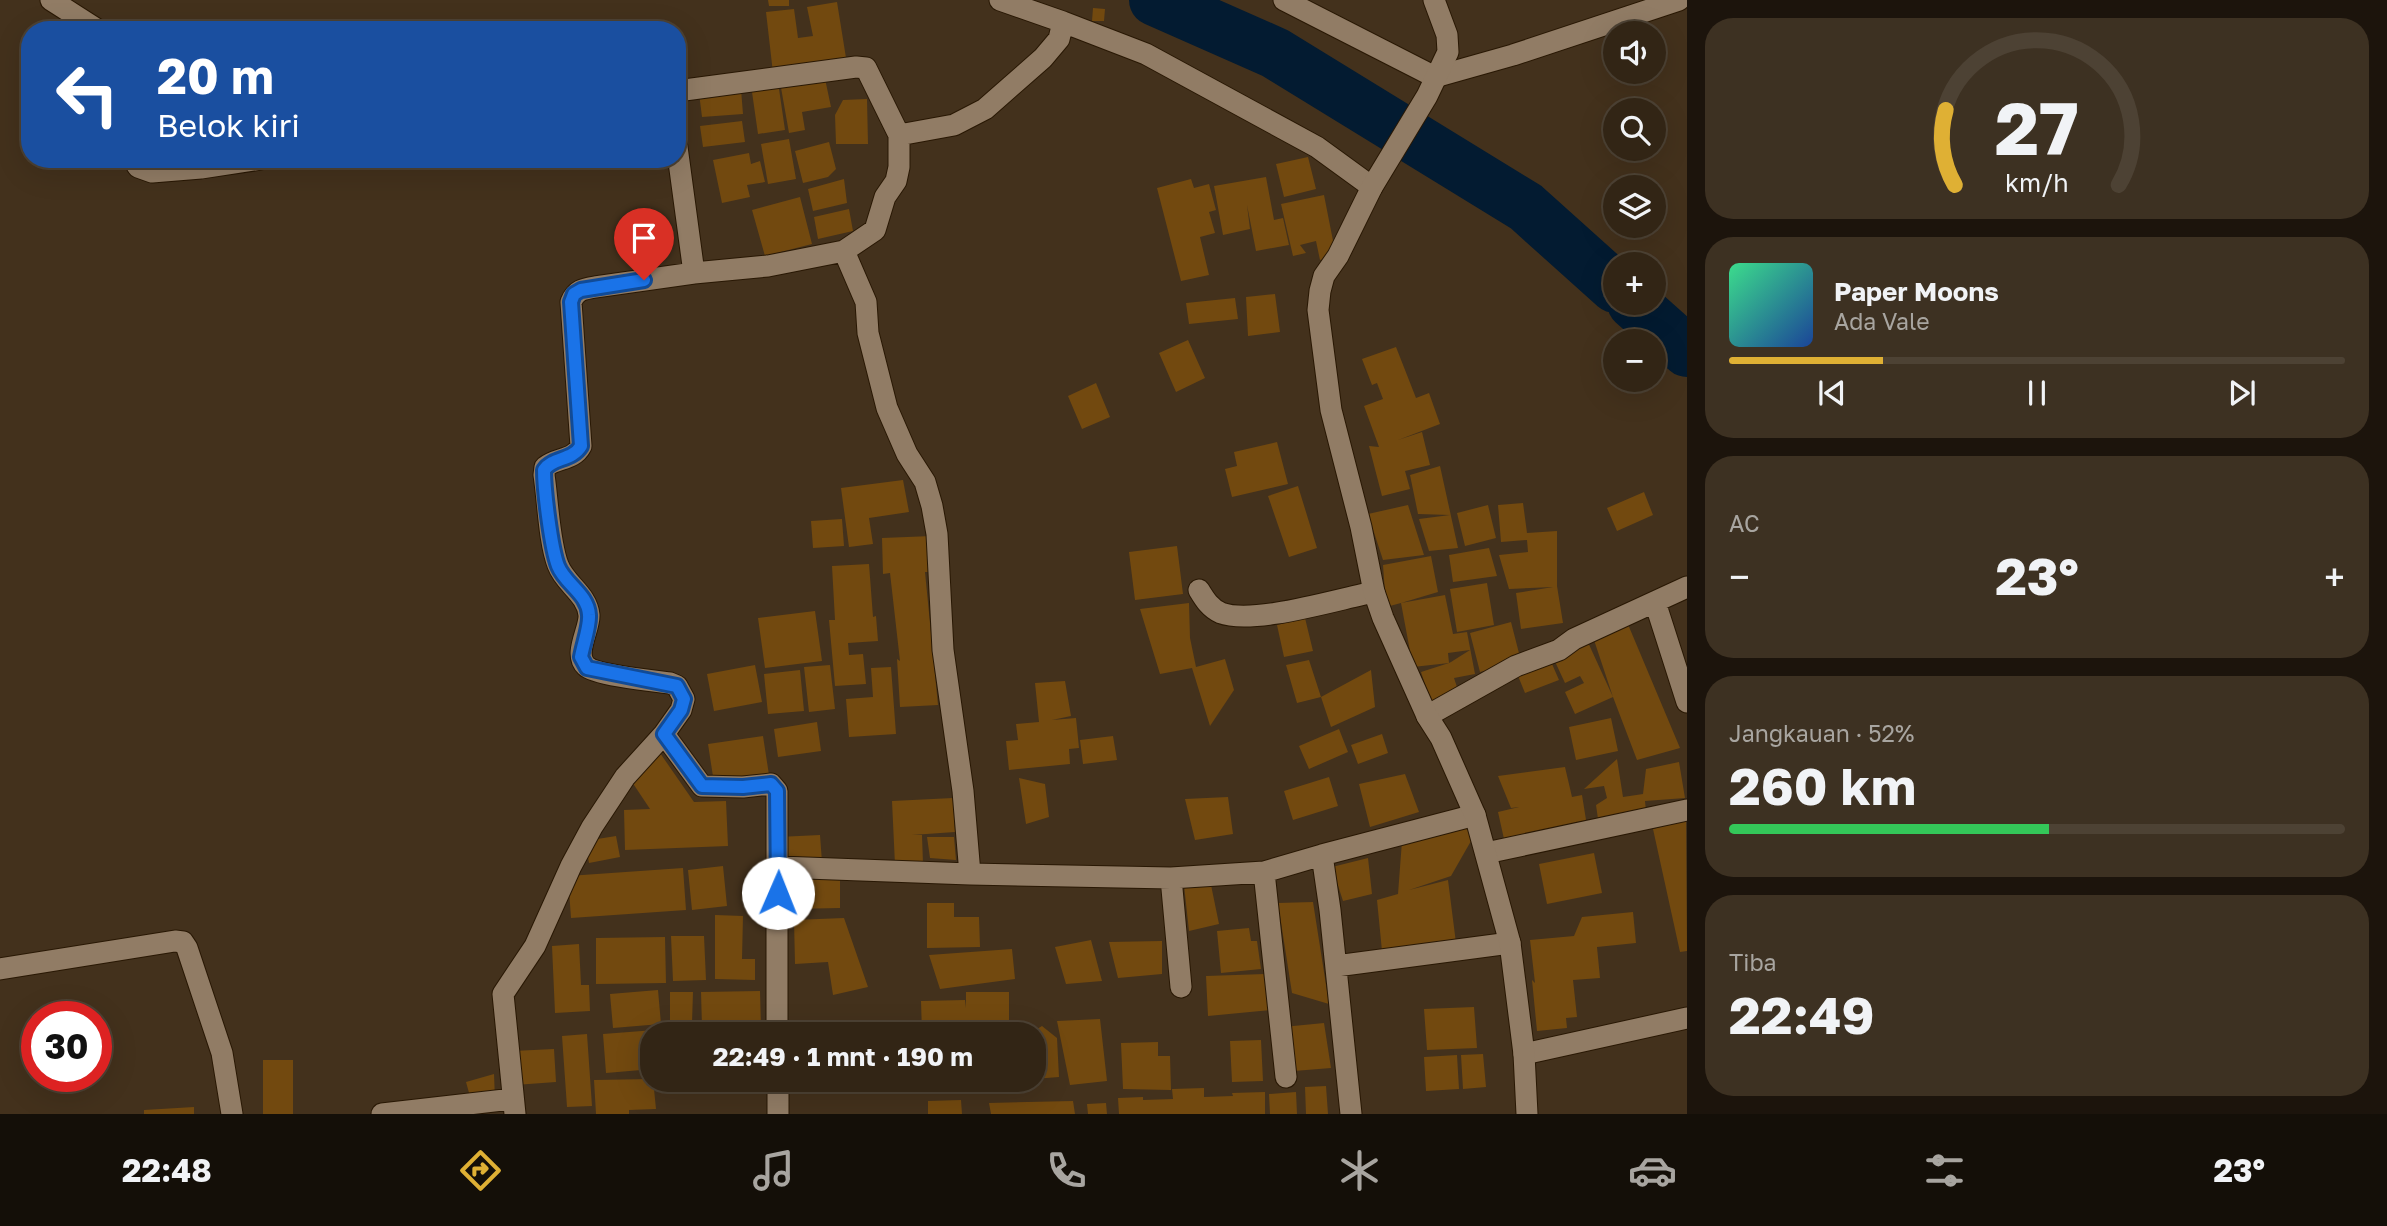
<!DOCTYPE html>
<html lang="id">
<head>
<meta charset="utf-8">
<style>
	body { margin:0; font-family:"Golos Text",sans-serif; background:#3d3122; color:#f1f3f6; height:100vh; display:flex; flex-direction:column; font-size:26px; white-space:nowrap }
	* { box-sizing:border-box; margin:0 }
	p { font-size:23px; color:#a8a5a0 }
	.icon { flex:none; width:38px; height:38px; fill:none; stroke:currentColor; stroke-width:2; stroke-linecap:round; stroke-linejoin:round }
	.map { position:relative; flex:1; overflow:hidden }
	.panel { display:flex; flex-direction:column; gap:18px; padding:18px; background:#1c140c; width:700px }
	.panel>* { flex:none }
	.hud { position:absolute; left:21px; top:21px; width:665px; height:147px; border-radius:28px; box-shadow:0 7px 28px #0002,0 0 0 2px #4d4234; background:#1a4fa0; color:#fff; overflow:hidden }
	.controls { position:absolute; left:1603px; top:21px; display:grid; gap:14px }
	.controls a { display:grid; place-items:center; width:63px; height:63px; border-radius:50%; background:#322515; box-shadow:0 7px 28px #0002,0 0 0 2px #4d4234; font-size:35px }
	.speed { position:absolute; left:21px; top:1001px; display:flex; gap:14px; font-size:35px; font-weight:700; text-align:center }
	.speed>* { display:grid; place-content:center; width:91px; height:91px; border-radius:50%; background:#322515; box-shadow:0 7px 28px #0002,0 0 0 2px #4d4234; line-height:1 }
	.speed .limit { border:10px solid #d22; background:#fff; color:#111 }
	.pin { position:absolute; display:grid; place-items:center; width:60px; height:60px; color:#fff; margin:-72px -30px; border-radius:50% 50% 50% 0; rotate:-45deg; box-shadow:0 0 7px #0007 }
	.pin .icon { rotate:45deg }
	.me { position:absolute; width:77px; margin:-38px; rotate:1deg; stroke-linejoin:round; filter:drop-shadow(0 0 5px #0008) }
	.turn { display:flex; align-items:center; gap:24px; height:147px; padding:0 21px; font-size:32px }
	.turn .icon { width:91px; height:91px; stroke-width:2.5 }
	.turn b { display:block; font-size:49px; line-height:60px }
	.big { font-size:52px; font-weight:700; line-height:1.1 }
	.panel .card { flex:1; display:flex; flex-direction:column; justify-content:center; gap:10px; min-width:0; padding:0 24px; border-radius:28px; background:#3d3122 }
	.panel .dial { align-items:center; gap:0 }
	.dial svg { height:182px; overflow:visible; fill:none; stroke:#4d4234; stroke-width:7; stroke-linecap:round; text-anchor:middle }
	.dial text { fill:#f1f3f6; stroke:none }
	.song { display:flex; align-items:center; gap:21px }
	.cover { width:84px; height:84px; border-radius:10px; background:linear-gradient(135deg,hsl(150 70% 55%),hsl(220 70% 35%)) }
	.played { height:7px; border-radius:4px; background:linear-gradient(90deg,#dfb034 25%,#4d4234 25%) }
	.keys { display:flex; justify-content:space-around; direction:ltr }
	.heat { display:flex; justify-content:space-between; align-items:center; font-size:38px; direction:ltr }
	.charge { height:10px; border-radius:5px; background:linear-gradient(90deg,#34c759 52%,#4d4234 0) }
	.trip { position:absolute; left:640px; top:1022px; width:406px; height:70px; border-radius:28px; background:#322515; box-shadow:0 7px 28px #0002,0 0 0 2px #4d4234; font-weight:700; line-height:70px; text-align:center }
	.menu { display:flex; height:112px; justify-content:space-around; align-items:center; background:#140f08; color:#a8a5a0 }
	.menu .icon { width:49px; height:49px }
	.menu .on { color:#dfb034 }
	.menu b { font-size:32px; color:#f1f3f6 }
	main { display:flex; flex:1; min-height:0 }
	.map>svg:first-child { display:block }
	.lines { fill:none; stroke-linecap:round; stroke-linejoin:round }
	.river { stroke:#031b31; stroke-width:52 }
	.building { fill:#72490f; fill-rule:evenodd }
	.street-casing { stroke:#291804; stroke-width:23 }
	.secondary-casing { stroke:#291804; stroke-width:23 }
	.street { stroke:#917c65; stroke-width:21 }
	.secondary { stroke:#917c65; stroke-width:21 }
	.route-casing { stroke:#114b97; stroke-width:18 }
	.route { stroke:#1a73e8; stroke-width:12 }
</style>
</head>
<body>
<main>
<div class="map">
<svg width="1687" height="1114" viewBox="0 0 1687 1114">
	<rect width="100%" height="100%" fill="#43311c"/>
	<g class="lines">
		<path class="river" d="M1155,0L1275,53L1526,207L1615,287
			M1633,303L1687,351"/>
	</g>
	<path class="building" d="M768,0H789V6H769Z
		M837,2L847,64L773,73L766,12L794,9L798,38L813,36L807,7Z
		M1093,8L1105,9L1104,21H1092Z
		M824,74L831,107L802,112L805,130L789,133L780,82Z
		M778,82L785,130L758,134L751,85Z
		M741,89L743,114L702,117L699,93Z
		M867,99L868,144H836L835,115L843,100Z
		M742,121L745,142L703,147L700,126Z
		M789,139L796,179L768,184L761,144Z
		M829,142L836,169L828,177L803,183L795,151Z
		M749,153L751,164L760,161L765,182L747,185L750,197L722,203L713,160Z
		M1308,157L1316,189L1284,197L1276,164Z
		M1266,177L1274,220L1283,218L1289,245L1256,251L1247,205L1250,229L1223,235L1214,186Z
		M844,179L847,203L813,211L808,189Z
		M1191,179L1194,188L1209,184L1216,210L1209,212L1215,233L1200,237L1209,275L1181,281L1157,188Z
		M1324,195L1336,256L1320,260L1316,241L1300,245L1306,253L1293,256L1281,204Z
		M800,197L812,244L765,256L752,210Z
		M849,209L853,231L818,239L814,217Z
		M1275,294L1280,332L1248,336L1246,297Z
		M1235,298L1238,319L1189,324L1186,303Z
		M1188,340L1205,378L1176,392L1159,353Z
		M1396,347L1416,398L1429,393L1440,424L1398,440L1422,432L1430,465L1405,471L1410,489L1382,496L1369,446L1379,447L1364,406L1383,399L1377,383L1372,385L1362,359Z
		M1096,383L1110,417L1082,429L1068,396Z
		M1277,442L1288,484L1232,497L1225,469L1237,466L1234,452Z
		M1440,466L1458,548L1429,551L1419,519L1450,515L1418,514L1410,475Z
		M903,480L909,512L869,518L873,544L849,547L841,488Z
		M1298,486L1317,548L1289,557L1268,496Z
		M1644,492L1653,515L1617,531L1607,508Z
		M1523,503L1527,533L1557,531V586L1563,623L1521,629L1516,593L1553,587L1509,589L1499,555L1528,552L1527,540L1501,542L1498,505Z
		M1408,505L1424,555L1383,560L1368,514Z
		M1488,505L1496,538L1465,546L1457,513Z
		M842,519L844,546L813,548L811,521Z
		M932,536L934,572H925L938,705L900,707L897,659L900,661L890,573L883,574L882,538Z
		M1177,546L1183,594L1135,600L1129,552Z
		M1489,548L1497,576L1453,582L1449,555Z
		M1431,556L1438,592L1401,603L1445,595L1453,634L1467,632L1475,674L1454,678L1460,696L1432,705L1421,672L1449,663L1413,667L1401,603L1386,607L1383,565ZM1470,650L1451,662L1449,663L1448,653Z
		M869,564L873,617L876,616L878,641L848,643L849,655L863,654L866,684L835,686L829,620H835L832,566Z
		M1487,583L1494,625L1457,632L1450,589Z
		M1189,603L1190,638L1196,667L1225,659L1234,690L1210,726L1192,668L1160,674L1140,609Z
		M815,611L822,661L765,668L758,618Z
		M1305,618L1313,651L1284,657L1277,625Z
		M1511,622L1521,661L1480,672L1470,633Z
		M1627,622L1680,748L1637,760L1613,697L1575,714L1565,692L1584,683L1580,676L1565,683L1551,653L1586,638L1613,697L1594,640Z
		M1549,657L1559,680L1525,693L1516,671Z
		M1309,660L1321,697L1297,703L1286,665Z
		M755,665L762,702L714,711L707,674Z
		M830,665L835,709L809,712L804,667Z
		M891,667L896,734L849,737L846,699L873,697L871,668Z
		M800,670L804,711L768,714L764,674Z
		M1371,670L1375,707L1331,727L1321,697Z
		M1065,681L1071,716L1052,720L1076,718L1079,748L1069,749L1070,764L1009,770L1006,741L1018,740L1016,724L1039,722L1035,683Z
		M1611,718L1618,751L1576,760L1569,727Z
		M817,722L821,751L778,757L774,729Z
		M1339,729L1348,752L1309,769L1299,746Z
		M1382,734L1388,753L1358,764L1351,745Z
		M763,736L769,775L714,783L708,744Z
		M1113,736L1117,760L1083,764L1080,740Z
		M660,753L694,802L726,801L728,846L625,850L624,810L650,809L628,776Z
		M1617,759L1623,797L1643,794L1646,769L1679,762L1685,798L1645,801L1646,811L1598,819L1596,805L1607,798L1604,786L1584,789Z
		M1565,767L1572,797L1582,795L1587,826L1504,839L1498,812L1519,807L1511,808L1498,776Z
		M1405,774L1419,812L1370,827L1359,784Z
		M1329,777L1338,806L1293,820L1284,791Z
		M1019,778L1045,784L1049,817L1026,824Z
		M1228,797L1233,834L1195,840L1185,799Z
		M953,798L955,832L912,835H922L923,864L895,865L892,801Z
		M1686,820L1687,951L1680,952L1653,829Z
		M1461,826L1475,834L1451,876L1409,890L1448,880L1456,943L1382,951L1377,900L1398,894L1402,841Z
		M820,835L822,862L780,863L778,837Z
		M616,836L620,857L589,863L585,841Z
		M927,837H954L956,860L930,858Z
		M1594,853L1602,893L1547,904L1539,864Z
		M1368,858L1372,894L1343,901L1332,867Z
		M723,866L727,906L692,910L688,870Z
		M683,868L686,910L571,918L568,876Z
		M840,878V908L791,909V879Z
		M1210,880L1219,924L1189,931L1184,885Z
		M1313,902L1329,1004L1292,993L1278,903Z
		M927,903H954V917H979L980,947L927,948Z
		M1633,912L1636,943L1597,947L1600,978L1573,980L1577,1017L1566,1018L1567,1028L1537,1031L1532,980L1535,983L1530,940L1574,936L1582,917Z
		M715,915L743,916L742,959H755V980L715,979Z
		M844,918L868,987L833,995L828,962L795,964L794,920Z
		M1249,928L1251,941H1257L1261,969L1221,973L1217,931Z
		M671,936H704L706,980L673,981Z
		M665,937L666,983L596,984V938Z
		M1091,940L1102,981L1066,984L1055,947Z
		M1162,941V974L1118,978L1109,942Z
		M579,944L581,985H589L590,1011L555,1013L552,946Z
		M1012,949L1015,979L940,989L929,955Z
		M1265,974L1271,1010L1208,1016L1206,976Z
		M658,990L661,1024L613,1028L610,994Z
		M760,991L761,1028H727V1031L748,1032V1034H684V1028L702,1027L701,992Z
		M670,992H693L692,1023H670Z
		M966,992H1009V1030L922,1033L921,1001L965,1000L966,1008Z
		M1474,1007L1477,1048L1427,1050L1424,1009Z
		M1100,1019L1107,1081L1070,1085L1057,1021Z
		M1324,1023L1331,1068L1294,1071L1283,1027Z
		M1042,1026L1057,1038L1059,1077L1034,1079V1034H1029Z
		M655,1030L656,1034H653V1069L606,1073L603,1034Z
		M587,1034L592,1106L567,1107L562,1036Z
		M1261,1040L1263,1081L1232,1082L1230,1041Z
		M1158,1042V1056H1170L1171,1090L1123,1089L1121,1043Z
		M554,1049L556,1082L515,1085L513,1051Z
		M1483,1054L1486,1087L1463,1089L1461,1055Z
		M1457,1055L1459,1089L1426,1091L1424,1057Z
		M263,1060H293V1114H263Z
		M494,1074L495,1099L471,1100L466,1082Z
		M653,1079L656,1109L629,1110V1114H596L594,1080Z
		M700,1080H728V1085H701Z
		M1326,1086L1328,1114H1306L1305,1087Z
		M1204,1088V1097L1233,1096L1232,1093L1265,1092V1114H1119L1118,1098L1143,1097V1100L1173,1099L1172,1089Z
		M1296,1092L1297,1114H1270L1269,1094Z
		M961,1100L962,1114H928V1101Z
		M1073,1101L1075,1114H991L989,1103Z
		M1106,1103L1107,1114H1088L1087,1104Z
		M194,1107V1114H144V1110Z"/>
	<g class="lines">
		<defs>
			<path id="street" d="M51,0L98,30
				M1000,0L1063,22
				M1284,0L1435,77L1513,55L1679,0
				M677,91L856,67L866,68L899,135L954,125L985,109L1043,58L1059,39L1063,22L1146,54L1317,147L1372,187
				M677,147L694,273
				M133,159L138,167L152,172L201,168L261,159
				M844,251L866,302L868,333L887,408L907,454L925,482L932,506L937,534L943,650L963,791L970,874
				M1199,590C1205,600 1210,608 1221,613C1254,625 1338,599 1374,592
				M1655,602L1687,702
				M1427,716L1516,666L1559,650L1574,639L1687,587
				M664,734L702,786L743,787L771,784L777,791V1034
				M1486,853L1687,810
				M779,867L970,874L1171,878L1264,872L1322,855
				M1264,872L1286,1077
				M1171,878L1181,987
				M1336,966L1510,943
				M0,969L175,941L183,942L187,948L222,1053L232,1114
				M1524,1054L1687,1018
				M778,1080V1114
				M382,1114L512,1099
				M515,1114L503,994L535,946L571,866L592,827L625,777L664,734L681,710L684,699L677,686L670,683C654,681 595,675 586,666C573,654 590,629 589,615C587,594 565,584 558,565C549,542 548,501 544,475L545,467C557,457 573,461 581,446L571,302C576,290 583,289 595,287L694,273L768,266L844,251L875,230L885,197L896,181L899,167V135
				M1351,1114L1330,910L1322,855L1475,815"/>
			<path id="secondary" d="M1434,0L1447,35L1448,52L1427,96L1372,187L1338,256L1324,276L1320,291L1318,310L1331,410L1361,527L1374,592L1383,618L1427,716L1441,738L1475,815L1510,943L1524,1054L1527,1114"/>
		</defs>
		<use href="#street" class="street-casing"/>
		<use href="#secondary" class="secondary-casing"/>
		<use href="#street" class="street"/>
		<use href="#secondary" class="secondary"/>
	</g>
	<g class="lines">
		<defs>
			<path id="route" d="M644,280L581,290L574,294L571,302L581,446C572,461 553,457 544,470C544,490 551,548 558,566C565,584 588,594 589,615C590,626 583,645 581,657L587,668L677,686L684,699L681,710L664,734L702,786L743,787L771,784L777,791L778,893"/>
		</defs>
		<use href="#route" class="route-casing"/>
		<use href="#route" class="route"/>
	</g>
</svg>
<div class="controls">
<a><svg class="icon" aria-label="sound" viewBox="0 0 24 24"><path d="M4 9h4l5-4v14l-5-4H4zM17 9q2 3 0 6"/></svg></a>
<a><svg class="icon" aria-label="search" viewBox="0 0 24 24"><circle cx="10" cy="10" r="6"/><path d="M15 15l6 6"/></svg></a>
<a><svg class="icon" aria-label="layers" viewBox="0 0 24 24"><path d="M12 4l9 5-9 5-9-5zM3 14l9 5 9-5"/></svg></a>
<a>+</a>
<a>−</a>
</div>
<div class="speed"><div class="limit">30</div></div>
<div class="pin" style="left:644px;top:280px;background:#d93025"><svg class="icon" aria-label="arrive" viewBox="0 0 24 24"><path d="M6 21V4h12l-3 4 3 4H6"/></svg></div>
<svg class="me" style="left:778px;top:893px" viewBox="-20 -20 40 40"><circle r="19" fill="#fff"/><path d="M0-13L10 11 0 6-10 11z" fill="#1a73e8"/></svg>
<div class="trip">22:49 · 1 mnt · 190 m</div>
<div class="hud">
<div class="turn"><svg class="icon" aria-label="left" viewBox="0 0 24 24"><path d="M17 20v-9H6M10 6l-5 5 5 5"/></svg><div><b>20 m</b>Belok kiri</div></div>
</div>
</div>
<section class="panel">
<div class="card dial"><svg viewBox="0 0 100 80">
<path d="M14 69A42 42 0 1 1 86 69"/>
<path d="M14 69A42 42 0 0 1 10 36" stroke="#dfb034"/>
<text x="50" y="56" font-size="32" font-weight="700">27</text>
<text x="50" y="72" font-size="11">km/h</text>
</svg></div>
<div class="card">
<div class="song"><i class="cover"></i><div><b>Paper Moons</b><p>Ada Vale</p></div></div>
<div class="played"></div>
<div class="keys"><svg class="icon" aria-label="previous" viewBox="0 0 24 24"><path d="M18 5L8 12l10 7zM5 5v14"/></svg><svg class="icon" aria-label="pause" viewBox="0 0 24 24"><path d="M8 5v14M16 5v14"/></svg><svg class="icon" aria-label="next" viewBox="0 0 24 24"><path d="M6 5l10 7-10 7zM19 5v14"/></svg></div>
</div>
<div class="card"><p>AC</p>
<div class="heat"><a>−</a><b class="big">23°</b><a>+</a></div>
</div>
<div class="card"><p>Jangkauan · 52%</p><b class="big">260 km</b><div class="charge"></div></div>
<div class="card"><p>Tiba</p><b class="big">22:49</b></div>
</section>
</main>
<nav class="menu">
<b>22:48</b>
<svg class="icon on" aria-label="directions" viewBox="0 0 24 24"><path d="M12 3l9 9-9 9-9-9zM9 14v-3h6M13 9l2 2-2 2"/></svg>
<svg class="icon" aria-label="music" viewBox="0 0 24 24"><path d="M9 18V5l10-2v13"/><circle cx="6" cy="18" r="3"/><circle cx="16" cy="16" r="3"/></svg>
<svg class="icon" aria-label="phone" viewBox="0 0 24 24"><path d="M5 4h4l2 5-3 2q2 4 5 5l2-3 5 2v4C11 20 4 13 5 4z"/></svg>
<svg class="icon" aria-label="climate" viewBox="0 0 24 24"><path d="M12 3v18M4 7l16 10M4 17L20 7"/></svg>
<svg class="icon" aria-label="car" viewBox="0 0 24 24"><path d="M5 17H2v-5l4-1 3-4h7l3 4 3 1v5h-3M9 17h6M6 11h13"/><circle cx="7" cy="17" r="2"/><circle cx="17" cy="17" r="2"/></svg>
<svg class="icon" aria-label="filters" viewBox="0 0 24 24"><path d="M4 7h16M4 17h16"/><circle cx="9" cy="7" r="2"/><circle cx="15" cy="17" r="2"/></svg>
<b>23°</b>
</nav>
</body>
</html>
